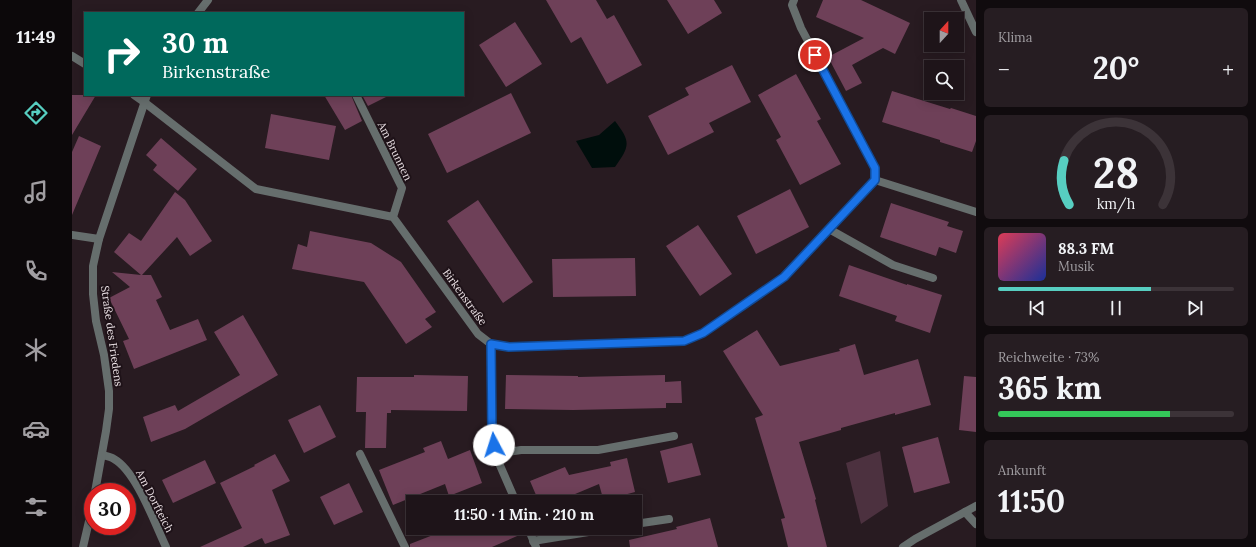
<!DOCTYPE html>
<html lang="de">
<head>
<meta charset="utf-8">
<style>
	body { margin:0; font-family:Lora,serif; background:#261d22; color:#f1f3f6; height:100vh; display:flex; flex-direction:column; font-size:15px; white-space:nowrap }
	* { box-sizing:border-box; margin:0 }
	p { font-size:13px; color:#a19ea2 }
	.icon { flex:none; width:22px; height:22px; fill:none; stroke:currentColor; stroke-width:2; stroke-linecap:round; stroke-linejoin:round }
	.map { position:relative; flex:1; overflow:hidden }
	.panel { display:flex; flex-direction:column; gap:8px; padding:8px; background:#100b0e; width:280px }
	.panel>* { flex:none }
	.guide { position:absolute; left:12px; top:12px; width:380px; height:84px; border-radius:0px; box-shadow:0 2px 10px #0003,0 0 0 1px #3c3338; background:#00695c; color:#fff; overflow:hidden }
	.needle { width:26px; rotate:21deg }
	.controls { position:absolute; left:852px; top:12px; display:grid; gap:8px }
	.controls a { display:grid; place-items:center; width:40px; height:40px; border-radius:0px; background:#1e1419; box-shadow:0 2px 10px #0003,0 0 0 1px #3c3338; font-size:20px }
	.speed { position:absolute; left:12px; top:483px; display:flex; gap:8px; font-size:20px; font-weight:700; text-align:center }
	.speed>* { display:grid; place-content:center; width:52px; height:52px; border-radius:50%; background:#1e1419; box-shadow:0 2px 10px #0003,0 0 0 1px #3c3338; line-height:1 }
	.speed .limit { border:6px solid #d22; background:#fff; color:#111 }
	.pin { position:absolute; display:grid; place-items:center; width:34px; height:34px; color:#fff; margin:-17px; border:2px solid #fff; border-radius:50%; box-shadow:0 1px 4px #0007 }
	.me { position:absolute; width:44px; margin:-22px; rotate:355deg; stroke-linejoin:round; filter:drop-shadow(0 0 3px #0008) }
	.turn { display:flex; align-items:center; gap:14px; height:84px; padding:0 12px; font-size:18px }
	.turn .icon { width:52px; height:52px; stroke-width:2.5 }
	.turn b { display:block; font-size:28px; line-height:34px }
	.big { font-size:30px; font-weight:700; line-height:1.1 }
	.panel .tile { flex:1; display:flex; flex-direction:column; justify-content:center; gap:6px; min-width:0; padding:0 14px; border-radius:6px; background:#261d22 }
	.panel .dial { align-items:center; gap:0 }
	.dial svg { height:104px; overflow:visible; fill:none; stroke:#3c3338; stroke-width:7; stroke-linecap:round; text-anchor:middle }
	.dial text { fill:#f1f3f6; stroke:none }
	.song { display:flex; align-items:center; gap:12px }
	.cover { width:48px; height:48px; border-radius:6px; background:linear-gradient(135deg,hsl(350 70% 55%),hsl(230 70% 35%)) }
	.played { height:4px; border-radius:2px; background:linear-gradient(90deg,#57cec1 65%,#3c3338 65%) }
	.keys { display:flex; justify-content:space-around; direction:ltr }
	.heat { display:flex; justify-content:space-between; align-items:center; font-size:22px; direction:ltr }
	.charge { height:6px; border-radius:3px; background:linear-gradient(90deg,#34c759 73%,#3c3338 0) }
	.trip { position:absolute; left:334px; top:495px; width:236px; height:40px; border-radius:0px; background:#1e1419; box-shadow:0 2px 10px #0003,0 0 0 1px #3c3338; font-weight:700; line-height:40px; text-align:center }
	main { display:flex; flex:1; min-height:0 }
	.menu { display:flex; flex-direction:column; width:72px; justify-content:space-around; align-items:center; background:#0c080a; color:#a19ea2 }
	.menu .icon { width:28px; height:28px }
	.menu .on { color:#57cec1 }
	.menu b { font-size:18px; color:#f1f3f6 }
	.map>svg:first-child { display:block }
	.green { fill:#4c313f }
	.water { fill:#000e0c }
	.building { fill:#6e4058 }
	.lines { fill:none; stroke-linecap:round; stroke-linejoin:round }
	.service { stroke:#666e6d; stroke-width:8 }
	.minor { stroke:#666e6d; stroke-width:8 }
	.tertiary { stroke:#666e6d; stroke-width:8 }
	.route-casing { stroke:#114b97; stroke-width:10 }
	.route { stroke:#1a73e8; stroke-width:7 }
	.labels { text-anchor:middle; stroke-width:4; stroke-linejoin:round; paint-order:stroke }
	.street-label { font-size:11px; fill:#eae0e4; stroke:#1e1218 }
</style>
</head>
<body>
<main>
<nav class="menu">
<b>11:49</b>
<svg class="icon on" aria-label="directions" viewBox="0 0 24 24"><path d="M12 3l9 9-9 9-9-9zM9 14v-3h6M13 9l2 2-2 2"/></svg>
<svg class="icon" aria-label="music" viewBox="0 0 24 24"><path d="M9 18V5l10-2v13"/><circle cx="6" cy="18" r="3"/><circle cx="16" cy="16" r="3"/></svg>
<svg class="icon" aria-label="phone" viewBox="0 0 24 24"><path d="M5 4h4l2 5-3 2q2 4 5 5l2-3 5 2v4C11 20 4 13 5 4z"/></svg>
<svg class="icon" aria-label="climate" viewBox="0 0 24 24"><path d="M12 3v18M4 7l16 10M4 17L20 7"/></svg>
<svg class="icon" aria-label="car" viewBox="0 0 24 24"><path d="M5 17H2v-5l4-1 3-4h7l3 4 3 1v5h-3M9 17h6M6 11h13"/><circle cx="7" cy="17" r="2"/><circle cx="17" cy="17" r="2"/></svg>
<svg class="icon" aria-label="filters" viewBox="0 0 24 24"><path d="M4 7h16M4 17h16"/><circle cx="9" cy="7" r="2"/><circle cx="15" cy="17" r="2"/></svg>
</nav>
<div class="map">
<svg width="904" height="547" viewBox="0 0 904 547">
	<rect width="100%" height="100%" fill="#281b21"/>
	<path class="green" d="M808,451L816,506L789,524L774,463Z"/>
	<path class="water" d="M543,121C559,142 558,146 543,167L520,168L504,141L527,135Z"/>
	<path class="building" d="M474,0H524L535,19L542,15L570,65L535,84L509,37L499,43Z
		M595,0H642L650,13L616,34Z
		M751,0H789L838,23L823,54L811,48L780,65L790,83L774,91L756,57L792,38L744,17Z
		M443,22L470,64L434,87L407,45Z
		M660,65L679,102L637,123L642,132L596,155L576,116L617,95L613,88Z
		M724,74L749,119L745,121L769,164L728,185L704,140L709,137L686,95Z
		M820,91L878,109L879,108L904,116V141L900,152L868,142V140L810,122Z
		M439,93L459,133L375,173L356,134Z
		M0,95H24L0,135Z
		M252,95H279L290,121L273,130Z
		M290,95H318L296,106Z
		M199,114L264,126L257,160L193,148Z
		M7,136L29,146L0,215V152Z
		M89,138L125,169L106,191L81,170L85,165L74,155Z
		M718,189L737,227L684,254L665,216Z
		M103,192L113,200L140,241L118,256L105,237L70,275H79L90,297L84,300L98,330L126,319L135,340L62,369L51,341L57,339L37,298L58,287L40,272L69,275L42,252L57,233L69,241Z
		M406,200L461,282L431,303L375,221Z
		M819,203L877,222L875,226L891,231L884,253L867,247L864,256L808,237Z
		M626,225L660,274L628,296L594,246Z
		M238,231L299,243L329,262L364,312L353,319L360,327L334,344L292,282L220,269L226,244L235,247Z
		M563,258L564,296L481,297L480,259Z
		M777,265L835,285V284L870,295L858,333L823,321L825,316L767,296Z
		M171,315L206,375L113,429L79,442L71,417L103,405L106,411L168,375L142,332Z
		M685,330L708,366L768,351L767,349L783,344L792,375L846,359L859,405L823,415V413L769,428V430L727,442L744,499L743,500L755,547H716L709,519L713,518L683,418L691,415L651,351Z
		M342,375L396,376L395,411L319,410V413H315L314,448H293L294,412H284L285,377H342Z
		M434,375L506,376V377L593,375V382L609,381L610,403H594V408L501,410L433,409Z
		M892,376L904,377V432L887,430Z
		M248,405L264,437L232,453L216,420Z
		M866,437L878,483L842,493L830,447Z
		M369,441L376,459L398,450L410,483L377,496L373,484L321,505L307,470L353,452L351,448Z
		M620,443L629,475L596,483L588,451Z
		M203,454L218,481L200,490L218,535L193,544L190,538L171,547H128L170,528L148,483L183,466L182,465Z
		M555,458L563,492L548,496L549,502H532L527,484L484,502H467L458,481L493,467L497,475L539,466L538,462Z
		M133,460L144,483L101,503L90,480Z
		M277,483L291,512L262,525L248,497Z
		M638,518L646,547H558L557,540L605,529L604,527Z
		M379,528H451L452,533L420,547H338V544Z"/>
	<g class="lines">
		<path class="service" d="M757,229L821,265L861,278
			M288,454L333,547
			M423,454L449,450H526L602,436
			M893,512L904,524
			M563,524L597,519
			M461,541L541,528"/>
		<path class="minor" d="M889,0L904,32
			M0,56L13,64
			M62,95L72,102L184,189L321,217L406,334L419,344L437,347L612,341L631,333L712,277L803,180V168L729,28L720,5L722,0
			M284,95L330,188L321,217
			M803,180L904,212
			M0,235L27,239
			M419,344L420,435L423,454L444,502
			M30,455C34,456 39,457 42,459C64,471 83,524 94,547
			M456,528L464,547
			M831,547L843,539L904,506"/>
		<path class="tertiary" d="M126,13L136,0
			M23,492L34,431L37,409V391L32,355L24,321L21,294V266L27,239L75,95
			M11,547L21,504"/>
	</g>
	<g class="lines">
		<defs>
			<path id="route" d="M422,445L420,436L419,344L437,347L612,341L631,333L712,277L803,180V168L743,55"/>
		</defs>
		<use href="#route" class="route-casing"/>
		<use href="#route" class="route"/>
	</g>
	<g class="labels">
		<g class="street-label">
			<text transform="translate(323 151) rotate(64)" y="4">Am Brunnen</text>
			<text transform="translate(393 297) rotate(54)" y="4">Birkenstraße</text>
			<text transform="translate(40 336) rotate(82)" y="4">Straße des Friedens</text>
			<text transform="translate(83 501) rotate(63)" y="4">Am Dorfteich</text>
		</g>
	</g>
</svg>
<div class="controls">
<a><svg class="needle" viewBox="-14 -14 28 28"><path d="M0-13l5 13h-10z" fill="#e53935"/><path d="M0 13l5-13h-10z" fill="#a19ea2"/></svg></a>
<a><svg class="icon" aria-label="search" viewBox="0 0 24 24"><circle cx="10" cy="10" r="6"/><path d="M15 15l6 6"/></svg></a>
</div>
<div class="speed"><div class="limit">30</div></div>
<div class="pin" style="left:743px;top:55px;background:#d93025"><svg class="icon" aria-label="arrive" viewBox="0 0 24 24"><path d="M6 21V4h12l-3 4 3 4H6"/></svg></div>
<svg class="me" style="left:422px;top:445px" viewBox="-20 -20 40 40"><circle r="19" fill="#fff"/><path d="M0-13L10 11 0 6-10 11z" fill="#1a73e8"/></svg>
<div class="trip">11:50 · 1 Min. · 210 m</div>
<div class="guide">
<div class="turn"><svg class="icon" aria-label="right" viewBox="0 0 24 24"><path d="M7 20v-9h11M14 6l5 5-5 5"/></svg><div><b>30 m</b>Birkenstraße</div></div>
</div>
</div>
<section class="panel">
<div class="tile"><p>Klima</p>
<div class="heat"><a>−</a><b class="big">20°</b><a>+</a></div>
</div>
<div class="tile dial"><svg viewBox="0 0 100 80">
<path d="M14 69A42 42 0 1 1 86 69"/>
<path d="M14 69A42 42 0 0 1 10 35" stroke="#57cec1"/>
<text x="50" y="56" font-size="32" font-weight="700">28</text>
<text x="50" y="72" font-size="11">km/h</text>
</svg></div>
<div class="tile">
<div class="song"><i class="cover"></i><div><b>88.3 FM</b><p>Musik</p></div></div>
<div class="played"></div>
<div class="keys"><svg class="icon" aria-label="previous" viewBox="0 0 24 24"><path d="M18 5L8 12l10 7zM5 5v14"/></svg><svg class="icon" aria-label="pause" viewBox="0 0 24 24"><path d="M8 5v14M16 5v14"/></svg><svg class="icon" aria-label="next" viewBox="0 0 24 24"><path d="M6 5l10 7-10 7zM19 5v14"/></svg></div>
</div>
<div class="tile"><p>Reichweite · 73%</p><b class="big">365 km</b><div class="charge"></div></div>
<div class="tile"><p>Ankunft</p><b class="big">11:50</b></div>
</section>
</main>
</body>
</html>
